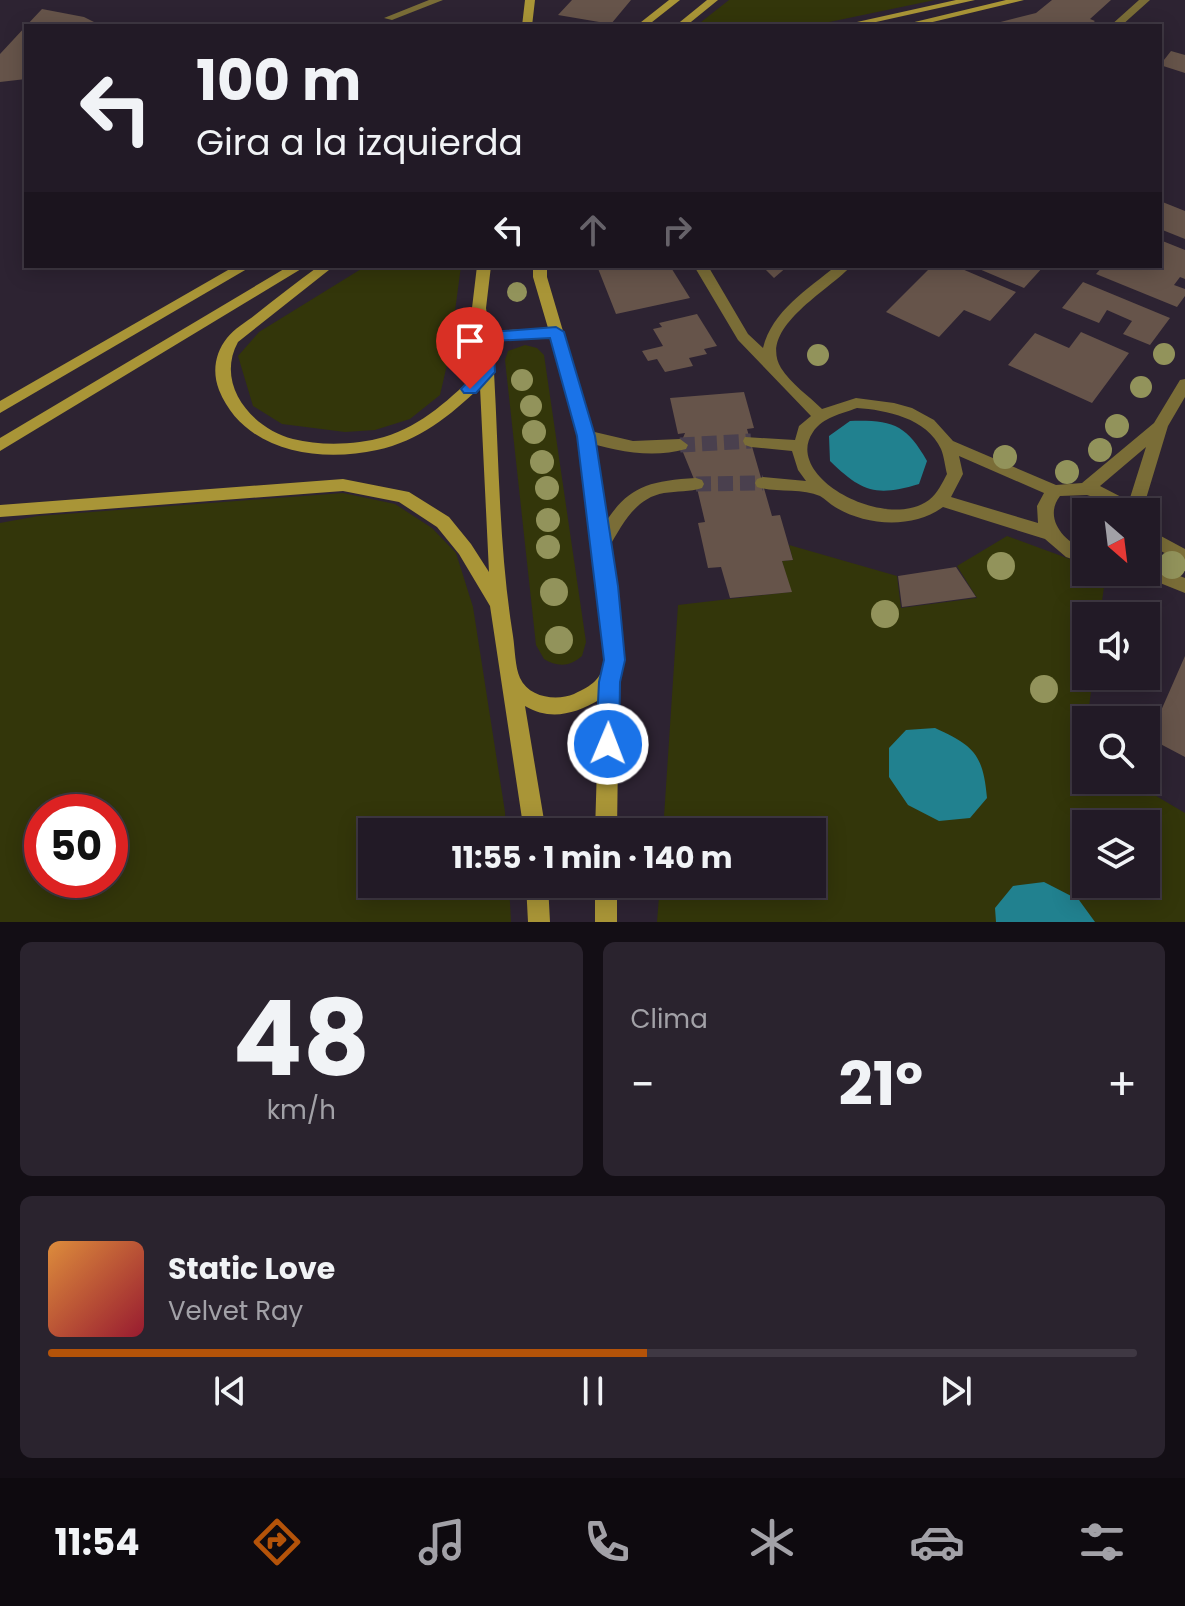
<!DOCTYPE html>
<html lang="es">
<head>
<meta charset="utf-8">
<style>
	body { margin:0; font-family:Poppins,sans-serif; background:#2a232e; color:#f1f3f6; height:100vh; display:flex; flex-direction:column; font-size:30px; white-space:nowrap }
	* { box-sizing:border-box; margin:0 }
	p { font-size:26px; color:#a2a1a7 }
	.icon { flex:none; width:44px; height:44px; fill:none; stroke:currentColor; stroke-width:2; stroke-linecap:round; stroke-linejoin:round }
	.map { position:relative; height:922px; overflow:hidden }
	.panel { display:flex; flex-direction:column; gap:20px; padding:20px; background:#130e15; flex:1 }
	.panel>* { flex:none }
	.banner { position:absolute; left:24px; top:24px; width:1138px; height:244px; border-radius:0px; box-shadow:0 4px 20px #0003,0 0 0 2px #3f3843; background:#221a26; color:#f1f3f6; overflow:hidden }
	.needle { width:52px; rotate:152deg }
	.tools { position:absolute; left:1072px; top:498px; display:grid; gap:16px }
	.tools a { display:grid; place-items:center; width:88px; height:88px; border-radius:0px; background:#221a26; box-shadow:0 4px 20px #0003,0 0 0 2px #3f3843; font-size:40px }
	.speed { position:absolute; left:24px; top:794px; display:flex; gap:16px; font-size:40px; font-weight:700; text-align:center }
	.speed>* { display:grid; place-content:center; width:104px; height:104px; border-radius:50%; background:#221a26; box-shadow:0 4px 20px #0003,0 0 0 2px #3f3843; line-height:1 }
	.speed .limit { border:12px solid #d22; background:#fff; color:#111 }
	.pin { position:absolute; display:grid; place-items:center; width:68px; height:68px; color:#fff; margin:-82px -34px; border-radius:50% 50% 50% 0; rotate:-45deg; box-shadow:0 0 8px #0007 }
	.pin .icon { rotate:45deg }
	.me { position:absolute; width:88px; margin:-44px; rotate:1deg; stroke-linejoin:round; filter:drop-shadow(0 0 6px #0008) }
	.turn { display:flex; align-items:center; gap:28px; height:168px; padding:0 40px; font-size:36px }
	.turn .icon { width:104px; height:104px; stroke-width:2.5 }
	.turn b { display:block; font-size:56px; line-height:68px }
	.lanes { display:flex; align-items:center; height:76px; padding:0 40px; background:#0003; justify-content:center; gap:40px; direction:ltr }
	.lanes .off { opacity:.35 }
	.big { font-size:60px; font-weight:700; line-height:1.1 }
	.panel .tile { flex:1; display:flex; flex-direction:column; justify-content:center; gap:12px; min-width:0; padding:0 28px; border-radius:12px; background:#2a232e }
	.panel .dial { align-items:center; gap:0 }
	.dial b { font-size:104px; line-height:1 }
	.song { display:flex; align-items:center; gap:24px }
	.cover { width:96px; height:96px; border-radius:12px; background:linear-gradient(135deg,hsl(30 70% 55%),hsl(350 70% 35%)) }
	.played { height:8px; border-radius:4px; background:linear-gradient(90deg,#b45309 55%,#3f3843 55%) }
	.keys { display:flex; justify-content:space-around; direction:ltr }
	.heat { display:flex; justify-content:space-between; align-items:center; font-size:44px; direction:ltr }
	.panel .tiles { flex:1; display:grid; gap:20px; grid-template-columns:1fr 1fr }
	.tile:last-child { grid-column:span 2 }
	.trip { position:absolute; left:358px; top:818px; width:468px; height:80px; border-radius:0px; background:#221a26; box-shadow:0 4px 20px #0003,0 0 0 2px #3f3843; font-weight:700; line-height:80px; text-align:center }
	.tab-bar { display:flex; height:128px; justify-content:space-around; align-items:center; background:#0e0a0f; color:#a2a1a7 }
	.tab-bar .icon { width:56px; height:56px }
	.tab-bar .selected { color:#b45309 }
	.tab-bar b { font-size:36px; color:#f1f3f6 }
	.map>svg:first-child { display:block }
	.green { fill:#33360a; fill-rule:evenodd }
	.water { fill:#21818f }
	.building { fill:#66544a }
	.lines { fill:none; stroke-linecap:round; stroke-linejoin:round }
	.street-tunnel { stroke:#4a404e; stroke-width:15; stroke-dasharray:15 7; stroke-linecap:butt }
	.street { fill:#7a6d37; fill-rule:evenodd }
	.secondary { fill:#a99537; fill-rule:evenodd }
	.tree { fill:#92935b }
	.route { fill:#1a73e8; stroke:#114b97; stroke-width:2 }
</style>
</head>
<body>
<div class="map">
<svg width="1185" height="922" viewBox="0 0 1185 922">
	<rect width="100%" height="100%" fill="#2d2332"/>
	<path class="green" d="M729,0H935L810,26H696Z
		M366,266H461L449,356L440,395L410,419L375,430L345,432L282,424L253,406L238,356L259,332Z
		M525,345L537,348L544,355L586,642L582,656C570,667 557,667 544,659L536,645L505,360L508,351Z
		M343,493L395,504L432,528L456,553L473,607L505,812L506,832H372V884H509L511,922H0V523L38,516ZM110,812V880H42V812Z
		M1007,536L1086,565V572H1106L1100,616H1086V676H1093L1083,753L1086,755V780H1129L1185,813V922H657L660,884H812V832H663L678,605L791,592L782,561L793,560L789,545L897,576L901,608L977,598L957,566ZM1086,824H1146V884H1086Z"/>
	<path class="water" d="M850,421C892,420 906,424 927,461L919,484C876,497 862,492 830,461L829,436Z
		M935,728C974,746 983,754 987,798L970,818L939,821L908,805L889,777V748L906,730Z
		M1044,882L1079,900L1095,922H996L995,908L1013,886Z"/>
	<path class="building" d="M572,0H631L611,24L558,15Z
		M1052,0H1111L1090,19L1095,21L1089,26H985L1036,13Z
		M42,9L84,17L102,26H26Z
		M26,26V79L0,82V54Z
		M1171,51L1185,55V73L1160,65Z
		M1160,201L1185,211V239L1160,229Z
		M1160,240L1185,250V279L1180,277L1174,285L1185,289V296L1177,307L1096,274L1103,266H1160Z
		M597,266H670L690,298L616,314Z
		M762,266H788L774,278Z
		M932,266H955L1016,292L990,321L964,310L939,337L886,312Z
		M972,266H1044L1024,288Z
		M1083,282L1170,318L1150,345L1123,334L1132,321L1107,310L1099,323L1062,308Z
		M697,314L717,346L704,349L707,354L689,358L693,366L665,372L657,359L648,361L642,351L663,346L653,329L662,327L659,323Z
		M1081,332L1129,353L1092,403L1008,365L1035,333L1069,348Z
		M744,392L754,428L747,429L772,516L780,515L793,560L782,561L792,592L730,598L721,567L708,568L698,523L705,522L696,484L680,445L685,433L678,434L670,398Z
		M956,567L976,597L902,607L898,576Z
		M1185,656V757L1149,738Z"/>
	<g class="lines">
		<path class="street-tunnel" d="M680,445L751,441
			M696,484L763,483"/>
		<path class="street" d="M429,0H443L392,20L384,18Z
			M1139,0H1150L1121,26H1110Z
			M694,266H708L748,334L763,348C772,311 808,289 836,266H851C830,290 757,328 781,368C791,384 809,396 822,409L856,398L894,403L912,408L934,420L953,441L1056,485L1082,483L1154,423L1180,380L1185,379V397L1168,426L1142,512H1119L1099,499L1087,495L1060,496C1043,518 1064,542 1086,550V564L1066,557L1045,539L943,507C913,529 866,526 835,507C830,504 825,499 820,496C802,488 776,493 757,487L755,483L757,479L763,477L806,481L798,470L792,451L751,447L745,445L743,441L745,437L795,440L799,426L811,416L738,340ZM857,408C886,410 927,418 941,449C944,456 945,466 947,474C942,483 938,493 929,500C886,532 782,477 813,432C823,417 841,414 857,408ZM1146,447L1129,501L1100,486ZM959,456L1044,493L1037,506L1038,523L951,497L963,474Z
			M586,430L633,441L680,439L688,445L686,449C651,459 614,451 580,440L578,436Z
			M696,478L702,480L704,484L702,488C690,492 677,491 664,493C635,498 622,525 608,549L602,551L596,549L593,544C621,492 637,481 696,478Z
			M1146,528L1185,549V564L1146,543Z
			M1146,563L1185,578V593L1140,575L1138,572H1146Z"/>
		<path class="secondary" d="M525,0H535L532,26H522Z
			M669,0H680L647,26H636Z
			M707,0H718L686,26H675Z
			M956,0H975L858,26H839Z
			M1006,0H1024L916,26H898Z
			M235,266H252L0,413V401Z
			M289,266H306L0,451V438Z
			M319,266H334L238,342C215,384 251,428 293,439C321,446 356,445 384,437C422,426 452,397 479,371L472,308L477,266H491L486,308L489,331L548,328L533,277V266H547V277L594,436L624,660L619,682L617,832H595L599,700C575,714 550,721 525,706L546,832H524L490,606L459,554L437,527L399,502L343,491L0,517V505L343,479L409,492L449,517L471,544L489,572L480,387C450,416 419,441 377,450C319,463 244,452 219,390C212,372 215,353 227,338C234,329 246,322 255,315C276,298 297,282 319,266ZM550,337L578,436L606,660C600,680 593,685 574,694C557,701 529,698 520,678C515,667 515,649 513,636C499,550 499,459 494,372L490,340Z
			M526,884H548L550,922H528Z
			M595,884H617V922H595Z"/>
	</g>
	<g class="tree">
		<circle cx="517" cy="292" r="10"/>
		<circle cx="1164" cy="354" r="11"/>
		<circle cx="818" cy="355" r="11"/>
		<circle cx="522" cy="380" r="11"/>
		<circle cx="1141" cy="387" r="11"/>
		<circle cx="531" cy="406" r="11"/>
		<circle cx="1117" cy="426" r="12"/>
		<circle cx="534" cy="432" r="12"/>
		<circle cx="1100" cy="450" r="12"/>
		<circle cx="1005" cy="457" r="12"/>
		<circle cx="542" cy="462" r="12"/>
		<circle cx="1067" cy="472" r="12"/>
		<circle cx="547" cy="488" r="12"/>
		<circle cx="548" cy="520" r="12"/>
		<circle cx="548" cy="547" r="12"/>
		<circle cx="1172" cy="565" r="14"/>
		<circle cx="1001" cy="566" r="14"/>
		<circle cx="554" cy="592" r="14"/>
		<circle cx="885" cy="614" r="14"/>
		<circle cx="559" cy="640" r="14"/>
		<circle cx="1044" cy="689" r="14"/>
	</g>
	<path class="route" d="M556,327L564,332L595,436L618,586L625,660L620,682L619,744L616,752L608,755L600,752L596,744L599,682L604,660L577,436L550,338L493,341L495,372L476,393H464L461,389L478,371V333Z"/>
</svg>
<div class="tools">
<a><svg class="needle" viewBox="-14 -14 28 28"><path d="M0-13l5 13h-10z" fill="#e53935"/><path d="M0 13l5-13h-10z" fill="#a2a1a7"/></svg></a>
<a><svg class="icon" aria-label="sound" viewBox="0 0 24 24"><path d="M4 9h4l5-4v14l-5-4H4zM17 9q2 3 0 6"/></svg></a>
<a><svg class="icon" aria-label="search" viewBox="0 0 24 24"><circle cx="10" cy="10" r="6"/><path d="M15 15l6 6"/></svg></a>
<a><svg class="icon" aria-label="layers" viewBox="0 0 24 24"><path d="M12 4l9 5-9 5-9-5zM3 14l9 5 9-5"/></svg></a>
</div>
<div class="speed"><div class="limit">50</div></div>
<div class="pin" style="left:470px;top:389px;background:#d93025"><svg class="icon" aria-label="arrive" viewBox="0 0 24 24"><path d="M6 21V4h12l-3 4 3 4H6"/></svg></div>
<svg class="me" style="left:608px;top:744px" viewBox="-20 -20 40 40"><circle r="17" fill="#1a73e8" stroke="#fff" stroke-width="3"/><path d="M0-11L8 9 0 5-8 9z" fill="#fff"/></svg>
<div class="trip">11:55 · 1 min · 140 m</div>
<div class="banner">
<div class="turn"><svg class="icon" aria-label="left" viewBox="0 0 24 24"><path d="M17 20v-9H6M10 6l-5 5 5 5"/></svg><div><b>100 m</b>Gira a la izquierda</div></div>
<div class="lanes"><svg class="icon" aria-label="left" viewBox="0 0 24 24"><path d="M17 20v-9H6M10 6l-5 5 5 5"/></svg><svg class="icon off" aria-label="ahead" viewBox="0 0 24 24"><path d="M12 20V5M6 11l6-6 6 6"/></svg><svg class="icon off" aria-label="right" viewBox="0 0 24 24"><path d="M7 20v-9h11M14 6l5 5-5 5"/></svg></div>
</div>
</div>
<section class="panel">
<div class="tiles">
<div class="tile dial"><b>48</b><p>km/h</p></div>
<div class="tile"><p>Clima</p>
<div class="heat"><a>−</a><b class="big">21°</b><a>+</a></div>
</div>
<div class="tile">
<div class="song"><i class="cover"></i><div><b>Static Love</b><p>Velvet Ray</p></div></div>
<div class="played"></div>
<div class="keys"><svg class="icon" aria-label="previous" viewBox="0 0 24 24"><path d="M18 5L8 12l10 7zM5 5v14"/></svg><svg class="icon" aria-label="pause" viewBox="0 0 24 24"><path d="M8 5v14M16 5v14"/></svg><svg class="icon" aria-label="next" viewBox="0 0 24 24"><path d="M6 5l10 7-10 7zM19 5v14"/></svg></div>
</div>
</div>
</section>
<nav class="tab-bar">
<b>11:54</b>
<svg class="icon selected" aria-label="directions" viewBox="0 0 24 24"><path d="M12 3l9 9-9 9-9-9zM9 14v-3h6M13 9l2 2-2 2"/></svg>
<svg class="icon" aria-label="music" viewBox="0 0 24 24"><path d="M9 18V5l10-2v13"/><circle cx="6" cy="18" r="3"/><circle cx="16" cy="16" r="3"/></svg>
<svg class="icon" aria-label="phone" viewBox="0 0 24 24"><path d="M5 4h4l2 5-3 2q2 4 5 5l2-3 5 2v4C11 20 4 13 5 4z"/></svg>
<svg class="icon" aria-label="climate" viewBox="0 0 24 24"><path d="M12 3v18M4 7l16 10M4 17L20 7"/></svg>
<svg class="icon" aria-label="car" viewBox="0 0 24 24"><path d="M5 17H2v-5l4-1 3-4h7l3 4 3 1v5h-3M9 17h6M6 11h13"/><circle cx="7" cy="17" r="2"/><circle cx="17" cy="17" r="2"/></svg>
<svg class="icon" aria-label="filters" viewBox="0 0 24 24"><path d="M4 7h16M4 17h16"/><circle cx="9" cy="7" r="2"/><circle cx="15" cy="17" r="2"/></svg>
</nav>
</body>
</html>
